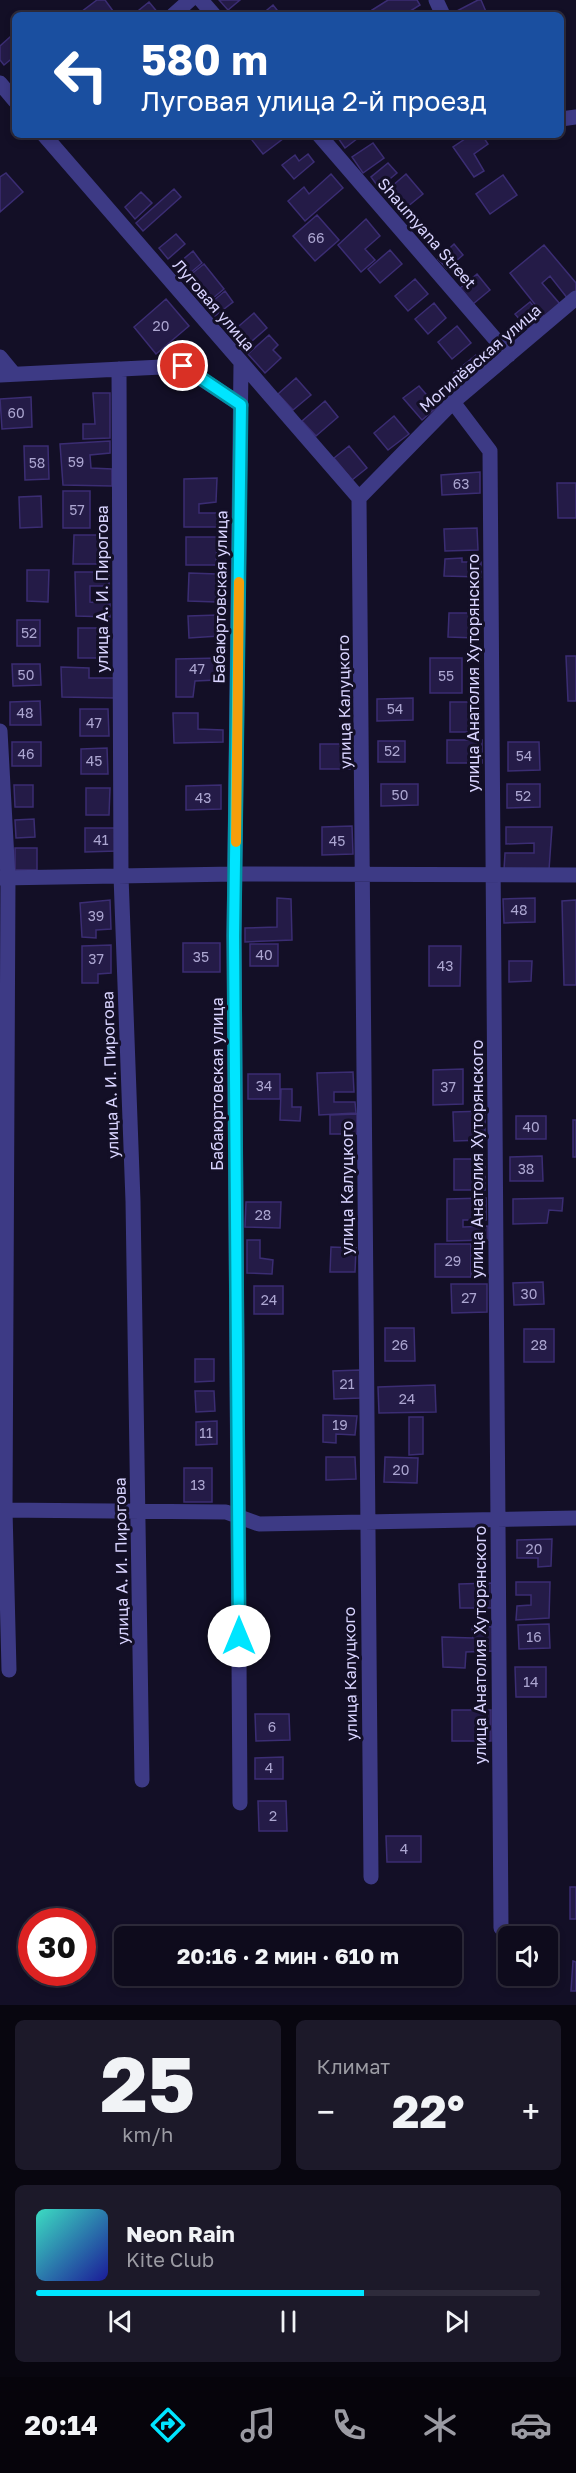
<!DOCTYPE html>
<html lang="ru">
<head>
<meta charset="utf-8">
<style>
	body { margin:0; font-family:"Golos Text",sans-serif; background:#1c1929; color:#f1f3f6; height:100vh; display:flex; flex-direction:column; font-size:22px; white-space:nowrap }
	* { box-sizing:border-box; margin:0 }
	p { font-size:20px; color:#9b9ba3 }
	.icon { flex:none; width:33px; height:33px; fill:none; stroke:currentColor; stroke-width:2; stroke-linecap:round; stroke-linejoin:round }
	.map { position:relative; height:2005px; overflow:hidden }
	.side { display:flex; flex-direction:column; gap:15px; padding:15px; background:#08060f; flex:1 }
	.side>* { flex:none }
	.guide { position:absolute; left:12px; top:12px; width:552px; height:126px; border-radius:9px; box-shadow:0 3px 9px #0003,0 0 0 2px #2e2b3b; background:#1a4fa0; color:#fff; overflow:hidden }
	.controls { position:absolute; left:498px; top:1926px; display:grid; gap:12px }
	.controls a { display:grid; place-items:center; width:60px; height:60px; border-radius:9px; background:#0e0b1c; box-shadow:0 3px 9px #0003,0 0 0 2px #2e2b3b; font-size:30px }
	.speed { position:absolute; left:18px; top:1908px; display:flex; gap:12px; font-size:30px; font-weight:700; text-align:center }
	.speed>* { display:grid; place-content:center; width:78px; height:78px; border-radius:50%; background:#0e0b1c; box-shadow:0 3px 9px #0003,0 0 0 2px #2e2b3b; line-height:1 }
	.speed .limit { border:9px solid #d22; background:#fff; color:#111 }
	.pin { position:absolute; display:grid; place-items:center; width:51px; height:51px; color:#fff; margin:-26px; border:3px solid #fff; border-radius:50%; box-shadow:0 2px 6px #0007 }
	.me { position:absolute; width:66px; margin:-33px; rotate:0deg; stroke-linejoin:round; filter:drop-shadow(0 0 4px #0008) }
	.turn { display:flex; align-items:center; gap:21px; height:126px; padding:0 30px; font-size:27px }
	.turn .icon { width:78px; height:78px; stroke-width:2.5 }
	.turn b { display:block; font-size:42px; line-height:51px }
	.big { font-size:45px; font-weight:700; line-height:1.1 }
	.side .widget { flex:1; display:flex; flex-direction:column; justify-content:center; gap:9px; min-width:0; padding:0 21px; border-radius:9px; background:#1c1929 }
	.side .dial { align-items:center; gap:0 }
	.dial b { font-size:78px; line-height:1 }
	.song { display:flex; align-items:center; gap:18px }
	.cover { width:72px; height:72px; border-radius:9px; background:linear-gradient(135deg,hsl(170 70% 55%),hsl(240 70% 35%)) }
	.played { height:6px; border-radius:3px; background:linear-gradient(90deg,#00e5ff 65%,#2e2b3b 65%) }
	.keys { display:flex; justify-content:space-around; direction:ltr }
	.heat { display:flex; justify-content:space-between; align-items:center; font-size:33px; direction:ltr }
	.side .tiles { flex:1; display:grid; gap:15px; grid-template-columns:1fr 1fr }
	.widget:last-child { grid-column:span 2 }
	.trip { position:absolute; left:114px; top:1926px; width:348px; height:60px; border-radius:9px; background:#0e0b1c; box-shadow:0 3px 9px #0003,0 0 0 2px #2e2b3b; font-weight:700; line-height:60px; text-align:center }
	.dock { display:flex; height:96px; justify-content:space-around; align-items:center; background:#06040b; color:#9b9ba3 }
	.dock .icon { width:42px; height:42px }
	.dock .active { color:#00e5ff }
	.dock b { font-size:27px; color:#f1f3f6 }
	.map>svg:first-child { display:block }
	.building { fill:#241b47; stroke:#3b2d73; stroke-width:1.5 }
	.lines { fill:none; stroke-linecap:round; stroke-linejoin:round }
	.minor { stroke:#3d3a85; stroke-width:15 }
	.route-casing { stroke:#0095a6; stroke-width:15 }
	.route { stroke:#00e5ff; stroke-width:10 }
	.slow { stroke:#f59e0b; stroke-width:10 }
	.labels { text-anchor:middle; stroke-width:6; stroke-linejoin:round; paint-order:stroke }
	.number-label { font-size:14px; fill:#aca6d1 }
	.street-label { font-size:16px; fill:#d9d4ff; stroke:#130f26 }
</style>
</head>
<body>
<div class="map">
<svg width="576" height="2005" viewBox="0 0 576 2005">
	<rect width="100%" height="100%" fill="#130f26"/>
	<path class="building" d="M97,0H105L116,15H77Z
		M219,0H240L228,10Z
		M388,0H417L420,5L404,15H375L372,10Z
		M478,0H481L487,14L453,15V13Z
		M149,2L159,14L133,15Z
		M273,5L281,15H261Z
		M10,37L15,42V56L4,65L0,60V46Z
		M248,135H288L263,154Z
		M336,135H362L345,148Z
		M471,135H482L488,144L474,154L484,171L474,177L453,147Z
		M373,143L384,158L363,173L352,157Z
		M308,154L314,162L294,179L282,165L295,155L299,161Z
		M388,163L397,173L379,188L371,177Z
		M6,173L23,192L0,212V177Z
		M331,174L343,188L305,221L288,201L304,187L309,194Z
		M406,174L423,194L401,212L384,193Z
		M503,175L517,195L490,214L476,194Z
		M174,189L181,197L143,231L136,223Z
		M141,192L152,203L135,219L125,207Z
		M317,215L339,240L315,261L293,236Z
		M366,219L380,236L365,249L375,260L361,272L338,245Z
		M176,234L185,244L168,259L159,248Z
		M454,244L463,255L447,269L438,259Z
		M544,245L576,283V292L568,299L550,276L542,283L560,304L545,317L510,273Z
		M390,250L402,264L380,283L368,269Z
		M193,251L202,263L184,278L175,266Z
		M204,264L224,289L206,304L185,279Z
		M477,274L490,290L473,304L460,288Z
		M415,279L428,294L408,311L395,296Z
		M225,291L233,302L215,316L207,306Z
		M166,299L189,326L156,354L134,327Z
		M530,302L543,317L528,329L515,314Z
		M434,303L446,318L428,334L415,319Z
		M254,313L267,328L245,347L232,332Z
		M457,326L471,343L452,359L438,342Z
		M269,335L278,345L273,350L281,358L265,373L248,354Z
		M476,355L486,366L463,385L454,373Z
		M296,378L311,395L293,410L278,394Z
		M419,386L437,407L422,420L403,398Z
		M93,393H110V438L83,439V424H95Z
		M31,397L32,427L2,429L0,399Z
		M325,401L338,417L316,436L302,421Z
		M394,416L409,434L388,450L374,433Z
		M110,441V453L90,455L91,468L112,469V486L63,485L60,444Z
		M24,446H48L49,479L25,480Z
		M349,446L367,468L352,480L334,458Z
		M480,472V493L442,495L441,475Z
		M217,478L216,502L199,504V513H223L222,527H184V479Z
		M557,483H576V518H558Z
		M63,491H90V528H63Z
		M41,496L42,527L20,528L19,497Z
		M477,528L478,550L445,551L444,529Z
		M74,535H101L100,564H73Z
		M186,537H217L216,565H186Z
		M462,558V562H481V577L444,576L445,559Z
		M27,570H49L48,602L27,601Z
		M75,572H109V586H90V602L110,604V617L76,616Z
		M189,573L217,574L216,602L188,601Z
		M449,613H478L477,638L448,637Z
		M218,615L219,636L189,638L188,616Z
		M17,620H40V646H17Z
		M78,628H109V658H78Z
		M566,656H576V701H568Z
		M219,658L217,680L195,681L193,697H176V659Z
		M430,658H462V693H430Z
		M12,664H40L41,685L13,686Z
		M61,667L89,668V678H116L115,698L62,697Z
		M413,698V720L377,721V699Z
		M40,701L41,725H10V702Z
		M450,702H477V732H450Z
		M80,709H108L109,736H80Z
		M173,713H198V729L223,730V742L174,743Z
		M447,740H482V763H447Z
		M378,741H405V762H378Z
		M12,742H41V766H12Z
		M508,742H539L540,770L508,771Z
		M320,744H350V769H320Z
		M107,748L108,774H81V749Z
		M381,784H418V805L381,806Z
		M507,784H540V807L507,808Z
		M14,785H33V807H15Z
		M221,785V809L186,810V786Z
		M86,788H110L109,815H86Z
		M34,819L35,837L16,838L15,820Z
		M352,826L353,854L322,855V827Z
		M506,827H552L549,870H504L505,853H534V843L506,844Z
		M85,828H116V851L85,852Z
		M15,848H37V870H15Z
		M277,898L291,899L292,940L245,942V928L277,927Z
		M535,898V922L504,923L503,899Z
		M110,900L111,929L96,930V938L82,937L80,903Z
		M576,900V985H564L562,901Z
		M183,943H220V972H183Z
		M250,944H278V966H250Z
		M111,945V973L98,974V983H82V946Z
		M429,946H461L460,986H429Z
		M509,961H532L531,981L509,982Z
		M463,1069V1104L433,1105V1070Z
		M353,1072L354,1092H334V1102H355L356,1113L319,1115L317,1073Z
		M248,1074H280V1099H248Z
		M281,1089H292V1107H301L300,1121L280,1120Z
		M485,1111V1140L454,1141L453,1112Z
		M357,1114V1134H330V1115Z
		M516,1116H546V1139H516Z
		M573,1120H576V1157H573Z
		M542,1156L543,1181H510V1157Z
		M454,1159H485V1190H454Z
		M486,1198V1220H463V1227L488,1226V1240L447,1241V1199Z
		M563,1198L562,1211L549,1210L547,1223L513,1224V1199Z
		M246,1202H281L280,1228L245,1227Z
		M247,1240H260V1258L273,1260L272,1274L247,1273Z
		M435,1244H471V1277H435Z
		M331,1247L356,1248L355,1272H330Z
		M543,1282L544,1304L514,1305L513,1283Z
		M451,1284H487V1312L452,1313Z
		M254,1286H283V1314H254Z
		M385,1328H414L415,1361H385Z
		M524,1329H554V1362H524Z
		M195,1359H214V1381L195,1382Z
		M360,1370L361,1398L334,1399L333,1371Z
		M435,1385L436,1412L379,1413L378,1387Z
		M195,1391H214L215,1411L196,1412Z
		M323,1415L357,1416L355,1435L336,1434V1443L323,1442Z
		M409,1417H423V1454L409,1455Z
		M217,1421V1444L196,1445V1422Z
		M326,1457H355L356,1479L326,1480Z
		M385,1457L418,1458L417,1483L384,1482Z
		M184,1468H212V1502H184Z
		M552,1539L551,1566L538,1567V1558H517V1540Z
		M516,1582H550L549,1618L516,1620L517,1606L531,1605V1595H516Z
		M492,1583V1608H460L459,1584Z
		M549,1624L550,1648L519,1649L518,1625Z
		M472,1626L493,1627V1651L466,1652L465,1668L443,1667L442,1637L473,1638Z
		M515,1667H546V1697H516Z
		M452,1710H491V1741H452Z
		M255,1714H289L290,1740L256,1741Z
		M283,1757V1779H255V1758Z
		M258,1801H286L287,1831H259Z
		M386,1836H421V1862H387Z
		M570,1887H576V1919H570Z
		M573,1961L576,1962V1991H571Z"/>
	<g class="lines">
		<path class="minor" d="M201,0L214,15
			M436,0L443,15
			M173,15L190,0
			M0,83L15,101
			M561,119L576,117
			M44,135L359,498
			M319,135L509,355
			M0,357L14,374
			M119,369L121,876L133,1201L142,1780
			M0,375L182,366L241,405
			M453,402L490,451L501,1928
			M359,498C366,958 364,1417 371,1877
			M359,498L453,402L576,298
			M0,731L8,878L5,1510L9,1670
			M0,878L235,874L576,875
			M0,1510L226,1512L259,1524L576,1518
			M240,1803L234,935L241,364"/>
	</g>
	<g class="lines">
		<defs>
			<path id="route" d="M183,366L241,405L234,936L239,1636"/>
		</defs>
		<use href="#route" class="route-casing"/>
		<use href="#route" class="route"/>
		<path class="slow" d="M236,842L239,582"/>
	</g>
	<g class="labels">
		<g class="number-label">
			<text x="316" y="243">66</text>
			<text x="161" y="331">20</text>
			<text x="16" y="418">60</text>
			<text x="76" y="467">59</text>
			<text x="37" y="468">58</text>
			<text x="461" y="489">63</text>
			<text x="77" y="515">57</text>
			<text x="29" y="638">52</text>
			<text x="197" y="674">47</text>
			<text x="26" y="680">50</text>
			<text x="446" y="681">55</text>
			<text x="395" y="714">54</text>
			<text x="25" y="718">48</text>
			<text x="94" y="728">47</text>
			<text x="392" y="756">52</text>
			<text x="26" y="759">46</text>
			<text x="524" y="761">54</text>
			<text x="94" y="766">45</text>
			<text x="400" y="800">50</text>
			<text x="523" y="801">52</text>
			<text x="203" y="803">43</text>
			<text x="101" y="845">41</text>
			<text x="337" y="846">45</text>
			<text x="519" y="915">48</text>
			<text x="96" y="921">39</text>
			<text x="264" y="960">40</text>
			<text x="201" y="962">35</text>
			<text x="96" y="964">37</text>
			<text x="445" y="971">43</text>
			<text x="264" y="1091">34</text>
			<text x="448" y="1092">37</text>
			<text x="531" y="1132">40</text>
			<text x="526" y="1174">38</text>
			<text x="263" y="1220">28</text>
			<text x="453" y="1266">29</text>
			<text x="529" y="1299">30</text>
			<text x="469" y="1303">27</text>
			<text x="269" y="1305">24</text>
			<text x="400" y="1350">26</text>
			<text x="539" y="1350">28</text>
			<text x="347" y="1389">21</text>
			<text x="407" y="1404">24</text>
			<text x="340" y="1430">19</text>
			<text x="206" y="1438">11</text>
			<text x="401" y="1475">20</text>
			<text x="198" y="1490">13</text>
			<text x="534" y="1554">20</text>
			<text x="534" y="1642">16</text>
			<text x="531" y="1687">14</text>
			<text x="272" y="1732">6</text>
			<text x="269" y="1773">4</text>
			<text x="273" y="1821">2</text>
			<text x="404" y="1854">4</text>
		</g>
		<g class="street-label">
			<text transform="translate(427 233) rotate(49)" y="6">Shaumyana Street</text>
			<text transform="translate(214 305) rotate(49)" y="6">Луговая улица</text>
			<text transform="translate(480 358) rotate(-41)" y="6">Могилёвская улица</text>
			<text transform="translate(102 589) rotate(-90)" y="6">улица А. И. Пирогова</text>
			<text transform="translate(220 597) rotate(-89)" y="6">Бабаюртовская улица</text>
			<text transform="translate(473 673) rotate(-90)" y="6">улица Анатолия Хуторянского</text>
			<text transform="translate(344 702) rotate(-91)" y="6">улица Калуцкого</text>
			<text transform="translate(110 1075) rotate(-92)" y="6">улица А. И. Пирогова</text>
			<text transform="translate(217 1084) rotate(-90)" y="6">Бабаюртовская улица</text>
			<text transform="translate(477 1159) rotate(-90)" y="6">улица Анатолия Хуторянского</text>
			<text transform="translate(347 1188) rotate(-90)" y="6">улица Калуцкого</text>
			<text transform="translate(121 1561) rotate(-91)" y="6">улица А. И. Пирогова</text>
			<text transform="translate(480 1645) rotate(-90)" y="6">улица Анатолия Хуторянского</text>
			<text transform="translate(350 1674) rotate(-91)" y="6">улица Калуцкого</text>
		</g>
	</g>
</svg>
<div class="controls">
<a><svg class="icon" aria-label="sound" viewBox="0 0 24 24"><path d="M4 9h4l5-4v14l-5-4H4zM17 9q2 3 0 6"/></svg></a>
</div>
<div class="speed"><div class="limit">30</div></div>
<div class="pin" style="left:183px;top:366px;background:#d93025"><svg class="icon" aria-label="arrive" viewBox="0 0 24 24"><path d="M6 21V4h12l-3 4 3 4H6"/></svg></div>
<svg class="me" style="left:239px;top:1636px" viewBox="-20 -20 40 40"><circle r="19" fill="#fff"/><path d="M0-13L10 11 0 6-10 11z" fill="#00e5ff"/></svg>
<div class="trip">20:16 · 2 мин · 610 m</div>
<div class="guide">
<div class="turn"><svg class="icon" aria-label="left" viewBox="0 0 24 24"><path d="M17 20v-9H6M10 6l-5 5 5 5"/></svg><div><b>580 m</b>Луговая улица 2-й проезд</div></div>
</div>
</div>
<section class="side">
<div class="tiles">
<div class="widget dial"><b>25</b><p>km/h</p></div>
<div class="widget"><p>Климат</p>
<div class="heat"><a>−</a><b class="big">22°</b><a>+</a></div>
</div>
<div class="widget">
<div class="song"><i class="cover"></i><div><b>Neon Rain</b><p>Kite Club</p></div></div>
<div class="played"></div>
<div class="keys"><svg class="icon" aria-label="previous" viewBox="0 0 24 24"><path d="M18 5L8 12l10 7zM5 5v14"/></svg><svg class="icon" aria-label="pause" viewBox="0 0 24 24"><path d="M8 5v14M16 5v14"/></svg><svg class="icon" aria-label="next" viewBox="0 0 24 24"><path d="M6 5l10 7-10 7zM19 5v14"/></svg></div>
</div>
</div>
</section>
<nav class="dock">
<b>20:14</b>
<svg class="icon active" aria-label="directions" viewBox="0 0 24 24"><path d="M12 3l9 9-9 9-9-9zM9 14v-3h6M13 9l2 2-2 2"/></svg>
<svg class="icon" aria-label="music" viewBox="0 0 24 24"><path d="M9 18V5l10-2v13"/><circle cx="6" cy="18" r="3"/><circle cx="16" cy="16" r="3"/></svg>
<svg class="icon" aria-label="phone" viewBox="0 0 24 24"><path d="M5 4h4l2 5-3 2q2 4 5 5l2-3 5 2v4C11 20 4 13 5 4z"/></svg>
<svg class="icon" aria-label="climate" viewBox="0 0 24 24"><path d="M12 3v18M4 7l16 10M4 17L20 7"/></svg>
<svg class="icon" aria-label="car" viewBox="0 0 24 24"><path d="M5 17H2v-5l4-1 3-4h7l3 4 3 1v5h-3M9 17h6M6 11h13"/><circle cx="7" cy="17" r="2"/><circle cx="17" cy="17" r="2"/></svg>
</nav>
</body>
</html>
